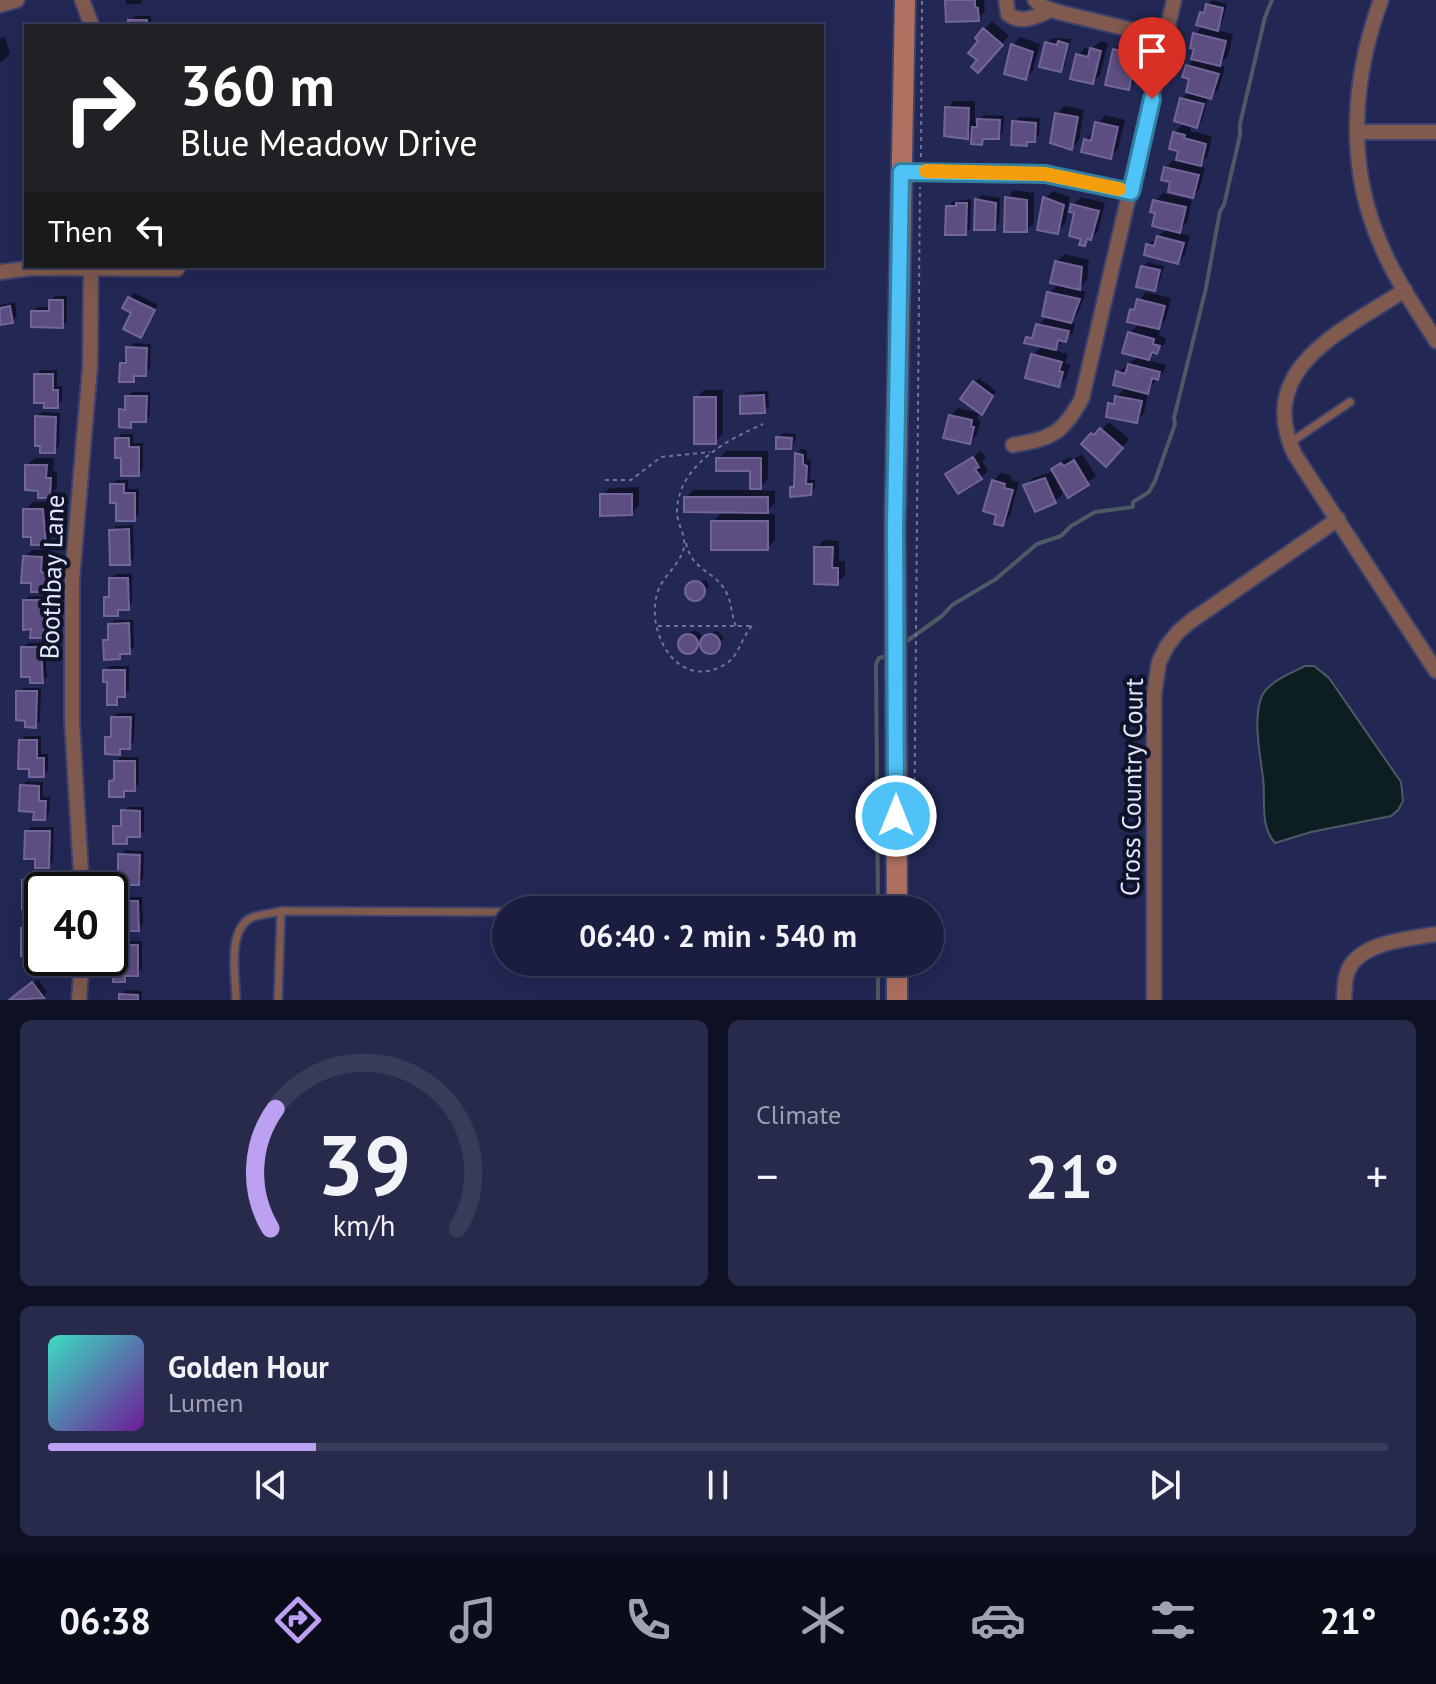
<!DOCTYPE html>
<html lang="en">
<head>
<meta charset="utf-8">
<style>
	body { margin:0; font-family:"PT Sans",sans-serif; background:#272a4a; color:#f1f3f6; height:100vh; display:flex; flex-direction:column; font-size:30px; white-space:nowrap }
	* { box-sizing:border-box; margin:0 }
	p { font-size:26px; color:#9fa2b0 }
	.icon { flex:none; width:44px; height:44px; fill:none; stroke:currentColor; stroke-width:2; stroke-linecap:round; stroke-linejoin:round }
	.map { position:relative; height:1000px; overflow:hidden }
	.drawer { display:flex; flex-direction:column; gap:20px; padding:20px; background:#0e1023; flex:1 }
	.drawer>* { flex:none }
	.hud { position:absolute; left:24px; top:24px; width:800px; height:244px; border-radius:0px; box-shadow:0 8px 32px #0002,0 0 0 2px #383b59; background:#202124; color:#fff; overflow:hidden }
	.speed { position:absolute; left:24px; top:872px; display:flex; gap:16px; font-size:40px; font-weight:700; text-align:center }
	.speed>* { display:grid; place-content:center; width:104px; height:104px; border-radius:50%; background:#1a1d3f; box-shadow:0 8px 32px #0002,0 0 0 2px #383b59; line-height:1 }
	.speed .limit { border:4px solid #111; border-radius:12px; background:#fff; color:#111 }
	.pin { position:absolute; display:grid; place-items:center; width:68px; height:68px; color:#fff; margin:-82px -34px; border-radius:50% 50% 50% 0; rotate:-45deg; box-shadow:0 0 8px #0007 }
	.pin .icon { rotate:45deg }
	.me { position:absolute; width:88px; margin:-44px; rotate:0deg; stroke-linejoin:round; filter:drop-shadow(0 0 6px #0008) }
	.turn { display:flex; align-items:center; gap:28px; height:168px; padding:0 24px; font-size:36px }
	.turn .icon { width:104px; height:104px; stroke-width:2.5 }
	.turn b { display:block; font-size:56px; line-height:68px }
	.then { display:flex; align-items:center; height:76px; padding:0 24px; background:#0003; gap:16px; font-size:30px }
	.big { font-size:60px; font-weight:600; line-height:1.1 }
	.drawer .tile { flex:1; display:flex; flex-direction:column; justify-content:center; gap:12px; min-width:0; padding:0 28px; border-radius:12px; background:#272a4a }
	.drawer .dial { align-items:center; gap:0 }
	.dial svg { height:208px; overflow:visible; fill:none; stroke:#383b59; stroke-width:7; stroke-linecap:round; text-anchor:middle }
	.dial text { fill:#f1f3f6; stroke:none }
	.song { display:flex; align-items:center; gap:24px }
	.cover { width:96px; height:96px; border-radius:12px; background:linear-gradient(135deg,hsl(170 70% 55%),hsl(280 70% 35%)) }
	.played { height:8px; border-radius:4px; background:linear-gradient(90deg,#bca0f2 20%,#383b59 20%) }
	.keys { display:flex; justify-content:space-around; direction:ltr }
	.heat { display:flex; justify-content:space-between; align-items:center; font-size:44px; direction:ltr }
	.drawer .tiles { flex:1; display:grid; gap:20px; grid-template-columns:1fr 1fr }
	.tile:last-child { grid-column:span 2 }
	.trip { position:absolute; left:492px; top:896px; width:452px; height:80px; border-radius:40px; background:#1a1d3f; box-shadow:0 8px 32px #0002,0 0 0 2px #383b59; font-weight:600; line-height:80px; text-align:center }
	.menu { display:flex; height:128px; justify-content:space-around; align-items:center; background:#0a0c19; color:#9fa2b0 }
	.menu .icon { width:56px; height:56px }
	.menu .selected { color:#bca0f2 }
	.menu b { font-size:36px; color:#f1f3f6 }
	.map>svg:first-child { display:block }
	.water { fill:#0d1e23; stroke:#4d5a65; stroke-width:2 }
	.shadow { fill:#0007 }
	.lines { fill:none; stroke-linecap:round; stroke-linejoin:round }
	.stream { stroke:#4d5a65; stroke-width:4 }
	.building { fill:#5c4e80; stroke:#736599; stroke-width:2 }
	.lane-casing { stroke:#3d426c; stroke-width:11 }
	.street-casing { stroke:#3d426c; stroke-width:18 }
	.secondary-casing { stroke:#3d426c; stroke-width:24 }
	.path { stroke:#6f7499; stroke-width:2; stroke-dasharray:4 4; stroke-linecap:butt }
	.lane { stroke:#815a4f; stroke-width:7 }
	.street { stroke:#815a4f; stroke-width:14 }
	.secondary { stroke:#b07161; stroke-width:20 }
	.route-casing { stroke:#337fa1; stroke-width:20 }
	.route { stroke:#4fc3f7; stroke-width:14 }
	.slow { stroke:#f59e0b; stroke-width:14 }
	.labels { text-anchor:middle; stroke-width:8; stroke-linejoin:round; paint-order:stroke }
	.street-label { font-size:26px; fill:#e1e6fe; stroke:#101327 }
</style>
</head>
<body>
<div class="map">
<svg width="1436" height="1000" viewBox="0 0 1436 1000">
	<rect width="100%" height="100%" fill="#222754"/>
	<path class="water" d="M1305,666H1314L1329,678L1401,782L1403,801L1398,810L1391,816L1311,832L1275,843C1259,825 1266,799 1263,778C1260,753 1253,722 1261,698C1267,682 1291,673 1305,666Z"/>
	<path class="shadow" d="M126,0H143L140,4H126Z
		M947,0H984L985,12L978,19Z
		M1212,0L1227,4L1222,24L1216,30L1233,34L1228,56L1219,65L1225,67L1218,90L1208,97L1202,121L1197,126L1192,124L1190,131L1212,136L1208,156L1198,166L1205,168L1200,188L1193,196L1172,180L1166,168L1174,160L1178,161L1181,150L1174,133L1185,122L1182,99L1187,93L1192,78L1188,66L1196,58L1195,34L1204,25L1201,13Z
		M135,16H151V26H130V21Z
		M992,21L1009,36L985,63L980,60L981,41L977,38Z
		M5,37L10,54L0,63V39Z
		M1020,37L1040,44L1033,70L1026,78L1013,45Z
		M1052,38L1071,39L1065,65L1060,70L1047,43Z
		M1100,41L1108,43L1100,75L1093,82L1078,55L1085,48L1092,49Z
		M1122,42L1132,45L1131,49L1142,51L1136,80L1128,88L1114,50Z
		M954,101H975V124L984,115L1004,116L1003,133L999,137L986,138L982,143L974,130L967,137L947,108Z
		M1064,106L1084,110L1079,140L1072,148L1057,114Z
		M1105,115L1125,120L1118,149L1110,157L1086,140Z
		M1019,117L1040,118L1039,135L1026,144L1014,122Z
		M1014,190L1034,193V223L1026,230L1007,198Z
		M1053,191L1070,197L1065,224L1057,232L1045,198Z
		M1163,193L1192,200L1187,223L1177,232L1190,236L1185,254L1178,262L1148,245L1168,228L1158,212L1155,201Z
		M981,195L1000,198L999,223L994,228L977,200Z
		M1081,197L1105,203L1098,231L1084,244L1073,205Z
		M971,199L970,229L965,233L948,207L953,202Z
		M1064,254L1089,260L1087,280L1078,290L1086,292L1078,313L1069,323L1075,324L1073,332L1053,350L1068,354L1065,364L1070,365L1066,378L1058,385L1033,355L1043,345L1028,338L1047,316L1049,293L1059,283L1057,262Z
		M1148,262L1164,266L1159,284L1155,289L1143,267Z
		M1146,292L1171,298L1166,319L1156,330L1160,331L1159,336L1166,338L1165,344L1147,360L1166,365L1165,370L1146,393L1148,394L1144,413L1137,421L1110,404L1127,386L1118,372L1139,356L1130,333L1140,323L1131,310Z
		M134,293L158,305L141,336L130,298Z
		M56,296H67V321L62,326L33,312L38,307H51V300Z
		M15,302L17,316L12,321L0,323V305Z
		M133,343L151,344L150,369L133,380L122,364Z
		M41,370H57V386H62V401L57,406L36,375Z
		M979,378L996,391L982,413L974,383Z
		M704,390H723V434L715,442L696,398Z
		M768,391L769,406L764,411L742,396L746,392Z
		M132,392H150V416L145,420H135L130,426L121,410L127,405V396Z
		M958,408L979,413L977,419L981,420L977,434L970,442L950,416Z
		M42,412L60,413L59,446L54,451L37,417Z
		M1109,422L1129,439L1114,456L1084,444L1100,427L1102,429Z
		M783,433L796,434L795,442L791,447L778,438Z
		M122,434H133V443H143V469L138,474L123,456L117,439Z
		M801,449L807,450V459L811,461L810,480H815V488L810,493L792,488L796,483L797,454Z
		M726,451H768V479L757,490L775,491V503L764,514H775V540L767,548L713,522L724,510L686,498L693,490H752V469L718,459Z
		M981,451L986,458L982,461L988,470L981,478L948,474Z
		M1082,454L1096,476L1069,495L1059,479L1056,480L1063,494L1055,501L1025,486L1033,478L1054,471L1061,462L1070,457L1072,460Z
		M35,458H54L53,471H57V488L49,496L40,489L27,465Z
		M1001,473L1012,476L1011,480L1019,482L1010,516L1003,524L993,481Z
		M117,480H128V489H139V514L134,519L118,502L112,484Z
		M639,487V506L632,513L602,495L610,488Z
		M33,502H50L53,535L46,543L25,510Z
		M133,525L134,558L129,563L111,530L116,526Z
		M824,540L839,541V561H845V575L837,583L816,548Z
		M32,550H49L48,565L53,566L52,582L44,590L25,557Z
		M116,574H132V603L117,614L106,597L111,593V579Z
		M705,578L709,586L704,593L699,599H691L687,591L691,584L705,581Z
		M29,596H45L49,631L44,636L33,627L25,601Z
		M115,620H133L134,647L119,657L105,641L110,636V625Z
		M694,630L701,634L703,640L717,630L724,638L714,650L703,647L702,641L688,652L684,651L680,643L681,639Z
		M28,643H45L47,677L42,681L23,647Z
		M110,666H129V691L121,695L116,703L105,671Z
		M23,688H41L40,721L36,726L18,692Z
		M118,713H135L134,742L119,753L107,737L113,732V717Z
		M25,736H41V754H48V771L43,775L21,741Z
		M121,757H139V784L123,795L111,781L116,776V761Z
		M27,781L43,782V797H50L49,813L44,818L36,810L22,786Z
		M128,807H144V831L139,835H131L126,842L115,827L123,822V811Z
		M31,827H54L53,861L49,866L37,857L27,832Z
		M125,850L144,851L143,878L126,889L116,874L120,871V855Z
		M29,876H48V890L24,881Z
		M127,897H142L143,924L138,929H131L126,936L114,920L123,915L122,902Z
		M28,924H42V954L23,929Z
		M124,941H142V969L124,980L115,964L119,960V946Z
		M38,979L47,992L43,997L38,1000H12Z
		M126,990L142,991L141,1000H121V995Z"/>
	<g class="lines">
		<path class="stream" d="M904,643L942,616L952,605L996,579L1037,544L1061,536L1071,526L1095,512L1133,507V502L1149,492L1155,481L1175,424L1174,418L1206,288L1220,211L1224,205L1240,135V124L1265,17L1272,0
			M878,910L876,664L879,658L887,656
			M878,1000V962"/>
	</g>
	<path class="building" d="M945,0H975V7L978,8L979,21L946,22Z
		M1206,4L1223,8L1218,31L1196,25L1200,12L1204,13Z
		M128,20H147V26H128Z
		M983,28L1003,45L978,73L971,67L977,60L968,53L978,41L975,38Z
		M1193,33L1226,41L1220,66L1191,59L1194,49L1190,48Z
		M1058,41L1068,44L1061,72L1039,67L1045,42L1057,45Z
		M1011,44L1033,52L1026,80L1004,74Z
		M1090,48L1101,51L1093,84L1070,79L1076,54L1088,57Z
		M1113,49L1126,52L1125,56L1135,59L1129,90L1105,85Z
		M1186,65L1219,74L1211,99L1186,92L1189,79L1182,77Z
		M1180,98L1204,104L1197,128L1174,121Z
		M945,107L969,108L968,139L944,136Z
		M1055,113L1078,117L1072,150L1050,143Z
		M977,119L1000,120L999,139H983L982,145L971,144L972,127H977Z
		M1012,121L1036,123L1035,142H1027V146L1011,145Z
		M1095,122L1118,127L1111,159L1081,152L1084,139L1091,141Z
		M1173,132L1185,135L1184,138L1206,144L1201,166L1176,160L1178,151L1169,149Z
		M1164,167L1199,175L1193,198L1168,192L1170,182L1161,180Z
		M1005,197L1027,200V232H1004Z
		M1043,197L1064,205L1058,234L1037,230Z
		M975,199L996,203L995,230H974Z
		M1153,200L1186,207L1180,233L1152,226L1155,213L1150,212Z
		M956,203H967L966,235H945L946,206H956Z
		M1071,204L1099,211L1091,240L1087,239L1085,246L1079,245L1081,239L1069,236L1074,213L1069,212Z
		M1157,236L1184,243L1178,264L1144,255L1146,244L1154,246Z
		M1055,261L1082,267L1080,290L1050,283Z
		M1141,266L1160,270L1155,291L1136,287Z
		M1047,292L1080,299L1071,323L1042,316Z
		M128,297L155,310L141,338L123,329L131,313L122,308Z
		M1137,299L1165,306L1159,329L1127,322L1130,309L1134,310Z
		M49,300H63V328L31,327V311H49Z
		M10,306L13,323L0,325V308Z
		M1036,324L1069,331L1066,342L1058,340L1056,350L1024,343L1026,337L1032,338Z
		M1128,332L1154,339L1153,344L1160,346L1157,354L1152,352L1149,360L1122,353Z
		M126,347L147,348L146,376H134V382H119L120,363H126Z
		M1031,354L1062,362L1059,371L1063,372L1059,387L1025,378Z
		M1128,364L1160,372L1158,380L1152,378L1148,394L1113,385L1116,371L1125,374Z
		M34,374H53V390H58V408H44V403H34Z
		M973,381L993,396L982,415L960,399Z
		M764,395L765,413L740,414V396Z
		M125,396H147L146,422H131V428L119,427V409L125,410Z
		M1115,396L1142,401L1137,423L1106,417L1108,403L1114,404Z
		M694,397H716V444H694Z
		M949,415L972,420L971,427H974L970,444L943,438Z
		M35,416L56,417L55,453H40V446H35Z
		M1100,428L1123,448L1106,467L1081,444L1091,433L1094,435Z
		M776,437L792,438L791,449H776Z
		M115,438H129V447H139V476H121V458H115Z
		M795,453L803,455V464L807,466L806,484H812L811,495L790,497V487H794Z
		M973,457L979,467L975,469L982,479L958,494L945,474Z
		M716,458H761V489H750V471H716Z
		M1074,460L1089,485L1068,498L1051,469L1061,463L1064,466Z
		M25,465H47L46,478H51L50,498H38V491L25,490Z
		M1045,478L1056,503L1035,512L1023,485Z
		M992,480L1005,484L1004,488L1013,490L1003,526L994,524L996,515L983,511Z
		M110,484H124V493H135V521H116V503H110Z
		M600,494H632V515L600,516Z
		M684,497H768V513L684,512Z
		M23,509H43L46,545H31V537H23Z
		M711,521H768V550H711Z
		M129,529L130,565H110L109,530Z
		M814,547H833L832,568H838V585L814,584Z
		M23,556L42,557L41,572L46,573L45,592H31V583H21Z
		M109,578H128L129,610H118V616H104V597H109Z
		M685 591a10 10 0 1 1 20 0a10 10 0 1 1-20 0Z
		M23,600H41L45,638H30L31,629L23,630Z
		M129,623L130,654H120V659L104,660L103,640H108V624Z
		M678 644a10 10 0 1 1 20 0a10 10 0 1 1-20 0Z
		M700 644a10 10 0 1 1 20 0a10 10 0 1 1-20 0Z
		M21,647H41L43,683H30V677H21Z
		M103,670H125V697H117V705H107V682H103Z
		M16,691H37L36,728L25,727V721L16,720Z
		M111,717H131L130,749H120V755L105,754V737H111Z
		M19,740H37V758H44V777H29V769H18Z
		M114,761H135V791H124V797H109V781L114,780Z
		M20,785L39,786V801H46L45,820H33L34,812L19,811Z
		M121,810L140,811V837H127V844H113V826H121Z
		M25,831H50L49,868H35V859H24Z
		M118,854L140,855L139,885H127V891H113L114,874H118Z
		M22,880H44L42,909H22Z
		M120,901H138L139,931H127V938L113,939L112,919H121Z
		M21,928H42V956H21Z
		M117,945H138V976H125V982H113V964H117Z
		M32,982L44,998L9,1000Z
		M119,994L138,995V1000H119Z"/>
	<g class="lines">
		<defs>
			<path id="lane" d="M1291,442L1350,402
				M236,1000C236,978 227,933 249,919C257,914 272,914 281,911
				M278,1000L281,911L506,912"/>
			<path id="street" d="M82,0L92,26
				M1006,0L1008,14C1022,25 1037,16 1051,10
				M1035,0L1041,6L1058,12L1165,38
				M1381,0C1352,79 1346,166 1381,245C1395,279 1417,310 1436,341
				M0,5L17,0
				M1357,132H1436
				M901,172L1045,174L1131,192
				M0,272L33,268L177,269
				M1405,290C1344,330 1253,368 1295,455L1436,671
				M1013,445C1052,438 1063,434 1082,398L1174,0
				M82,890L72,721V580L90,367L91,266
				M79,1000L82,958
				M1154,1000V695L1159,662L1167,646L1178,632L1191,621L1338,519
				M1344,1000C1345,992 1344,982 1347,974C1356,942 1409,939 1436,934"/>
			<path id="secondary" d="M897,910L895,526L905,0
				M897,962V1000"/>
		</defs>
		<use href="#lane" class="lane-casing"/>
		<use href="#street" class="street-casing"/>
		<use href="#secondary" class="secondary-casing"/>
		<path class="path" d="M921,157L922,0
			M605,480H631L661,457L710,452
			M686,543C692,572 717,571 727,594C732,604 731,615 736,626
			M658,626H750
			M752,626C740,639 740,656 724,665C677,692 644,630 658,591C664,575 678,566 683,551C688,535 676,525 677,510C679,464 728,440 763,424
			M914,853L920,187"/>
		<use href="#lane" class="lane"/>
		<use href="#street" class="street"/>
		<use href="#secondary" class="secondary"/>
	</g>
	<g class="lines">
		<defs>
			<path id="route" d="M896,816L895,526L901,172L1045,174L1131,192L1152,99"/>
		</defs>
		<use href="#route" class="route-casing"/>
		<use href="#route" class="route"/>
		<path class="slow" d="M926,171L1045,174L1119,189"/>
	</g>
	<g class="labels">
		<g class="street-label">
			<text transform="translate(52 577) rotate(-88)" y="9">Boothbay Lane</text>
			<text transform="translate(1132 787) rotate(-89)" y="9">Cross Country Court</text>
		</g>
	</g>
</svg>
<div class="speed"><div class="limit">40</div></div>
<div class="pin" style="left:1152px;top:99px;background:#d93025"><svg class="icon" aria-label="arrive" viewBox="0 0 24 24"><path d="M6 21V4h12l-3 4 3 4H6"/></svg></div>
<svg class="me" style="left:896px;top:816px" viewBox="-20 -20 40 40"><circle r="17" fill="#4fc3f7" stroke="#fff" stroke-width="3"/><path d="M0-11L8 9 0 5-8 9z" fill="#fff"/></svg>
<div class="trip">06:40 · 2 min · 540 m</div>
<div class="hud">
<div class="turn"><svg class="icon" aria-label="right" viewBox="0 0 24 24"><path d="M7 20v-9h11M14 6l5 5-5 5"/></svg><div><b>360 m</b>Blue Meadow Drive</div></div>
<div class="then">Then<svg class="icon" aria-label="left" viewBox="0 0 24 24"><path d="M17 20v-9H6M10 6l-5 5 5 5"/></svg></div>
</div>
</div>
<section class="drawer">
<div class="tiles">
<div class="tile dial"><svg viewBox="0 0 100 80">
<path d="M14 69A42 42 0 1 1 86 69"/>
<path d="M14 69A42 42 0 0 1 16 23" stroke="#bca0f2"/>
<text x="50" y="56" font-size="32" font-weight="700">39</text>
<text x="50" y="72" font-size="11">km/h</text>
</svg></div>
<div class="tile"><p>Climate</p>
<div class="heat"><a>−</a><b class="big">21°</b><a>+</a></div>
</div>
<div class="tile">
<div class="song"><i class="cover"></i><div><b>Golden Hour</b><p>Lumen</p></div></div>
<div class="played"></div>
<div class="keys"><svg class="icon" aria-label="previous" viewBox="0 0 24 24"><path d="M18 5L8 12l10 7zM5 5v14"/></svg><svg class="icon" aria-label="pause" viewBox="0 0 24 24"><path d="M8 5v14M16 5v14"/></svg><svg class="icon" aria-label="next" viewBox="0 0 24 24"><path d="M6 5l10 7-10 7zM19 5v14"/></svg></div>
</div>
</div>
</section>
<nav class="menu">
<b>06:38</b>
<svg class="icon selected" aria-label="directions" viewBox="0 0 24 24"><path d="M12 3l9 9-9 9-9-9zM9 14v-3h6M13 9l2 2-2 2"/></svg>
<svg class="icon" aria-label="music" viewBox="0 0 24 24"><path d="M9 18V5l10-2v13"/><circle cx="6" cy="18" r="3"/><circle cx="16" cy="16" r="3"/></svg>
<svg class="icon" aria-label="phone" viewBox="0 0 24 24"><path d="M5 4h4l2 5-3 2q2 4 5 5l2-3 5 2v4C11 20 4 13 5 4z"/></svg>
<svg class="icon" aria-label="climate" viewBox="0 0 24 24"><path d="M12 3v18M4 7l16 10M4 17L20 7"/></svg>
<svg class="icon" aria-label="car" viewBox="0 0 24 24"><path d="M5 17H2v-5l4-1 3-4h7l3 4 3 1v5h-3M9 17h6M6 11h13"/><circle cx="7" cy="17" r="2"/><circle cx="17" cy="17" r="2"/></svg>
<svg class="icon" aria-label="filters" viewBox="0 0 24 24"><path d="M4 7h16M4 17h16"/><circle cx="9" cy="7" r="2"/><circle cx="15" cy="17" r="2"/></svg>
<b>21°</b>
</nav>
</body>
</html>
